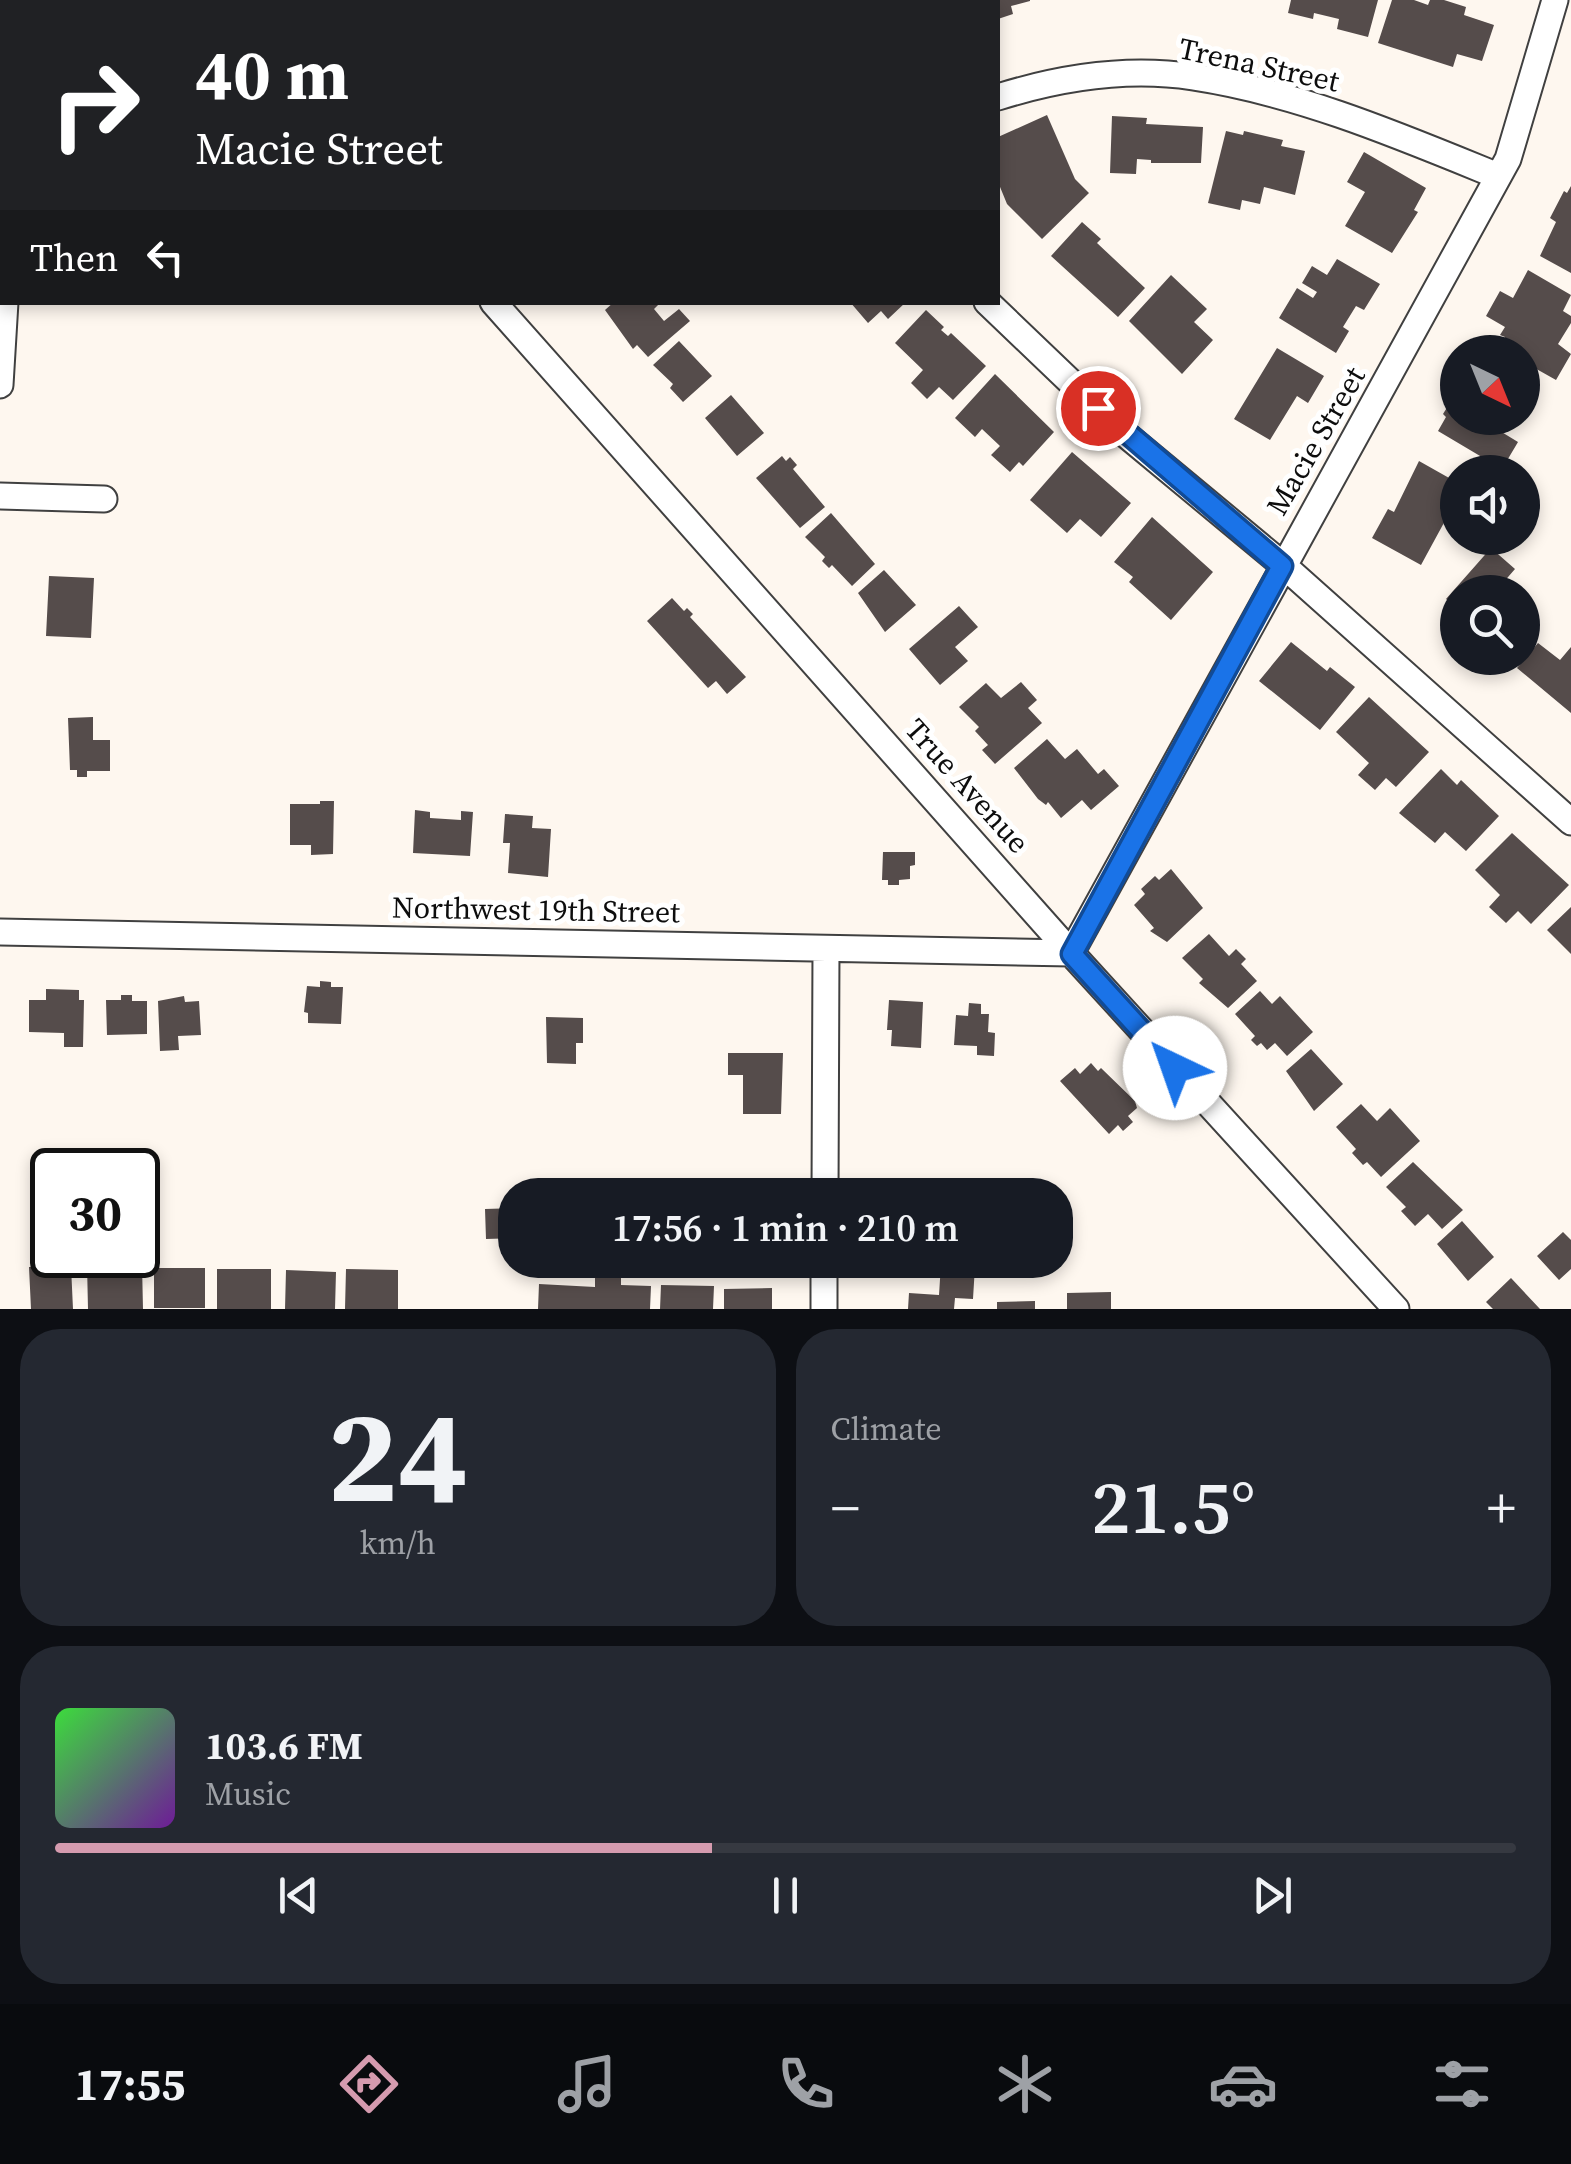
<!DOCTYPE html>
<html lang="en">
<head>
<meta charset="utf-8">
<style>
	body { margin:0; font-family:"Source Serif 4",serif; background:#242831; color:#f1f3f6; height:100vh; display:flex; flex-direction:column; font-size:38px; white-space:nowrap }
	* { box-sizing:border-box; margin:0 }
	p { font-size:32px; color:#9ea1a6 }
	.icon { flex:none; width:55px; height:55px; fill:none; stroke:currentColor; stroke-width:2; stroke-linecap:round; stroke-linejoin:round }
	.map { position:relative; height:1309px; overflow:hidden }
	.sheet { display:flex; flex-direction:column; gap:20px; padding:20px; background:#0d0f14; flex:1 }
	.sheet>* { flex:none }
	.hud { position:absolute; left:0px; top:0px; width:1000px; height:305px; box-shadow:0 5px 15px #0003; background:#202124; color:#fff; overflow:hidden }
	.needle { width:65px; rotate:137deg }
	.controls { position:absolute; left:1440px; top:335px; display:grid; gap:20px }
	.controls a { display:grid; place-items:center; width:100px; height:100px; border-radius:50%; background:#171b24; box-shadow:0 5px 15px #0003; font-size:50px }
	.speed { position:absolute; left:30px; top:1148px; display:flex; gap:20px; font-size:50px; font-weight:700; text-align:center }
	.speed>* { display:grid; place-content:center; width:130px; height:130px; border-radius:50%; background:#171b24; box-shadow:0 5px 15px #0003; line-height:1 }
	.speed .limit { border:5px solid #111; border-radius:15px; background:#fff; color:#111 }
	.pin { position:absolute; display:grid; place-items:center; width:85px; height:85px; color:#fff; margin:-42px; border:5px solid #fff; border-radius:50%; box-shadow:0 2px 10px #0007 }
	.me { position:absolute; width:110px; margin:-55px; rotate:318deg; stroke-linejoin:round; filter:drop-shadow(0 0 8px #0008) }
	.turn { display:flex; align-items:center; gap:35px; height:210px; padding:0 30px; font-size:45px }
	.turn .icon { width:130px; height:130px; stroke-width:2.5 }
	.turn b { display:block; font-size:70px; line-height:85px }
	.then { display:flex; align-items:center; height:95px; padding:0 30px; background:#0003; gap:20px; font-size:38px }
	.big { font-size:75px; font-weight:600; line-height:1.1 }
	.sheet .card { flex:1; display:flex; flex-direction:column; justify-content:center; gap:15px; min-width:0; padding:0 35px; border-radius:40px; background:#242831 }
	.sheet .dial { align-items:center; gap:0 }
	.dial b { font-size:130px; line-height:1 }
	.song { display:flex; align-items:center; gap:30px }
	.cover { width:120px; height:120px; border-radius:15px; background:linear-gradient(135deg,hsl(120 70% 55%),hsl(280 70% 35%)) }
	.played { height:10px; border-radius:5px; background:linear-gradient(90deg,#d59baf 45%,#363941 45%) }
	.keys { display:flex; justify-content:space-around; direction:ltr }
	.heat { display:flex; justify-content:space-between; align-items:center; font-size:55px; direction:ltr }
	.sheet .tiles { flex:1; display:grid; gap:20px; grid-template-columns:1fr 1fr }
	.card:last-child { grid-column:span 2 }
	.trip { position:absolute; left:498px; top:1178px; width:575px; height:100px; border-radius:40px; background:#171b24; box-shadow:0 5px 15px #0003; font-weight:600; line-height:100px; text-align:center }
	.dock { display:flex; height:160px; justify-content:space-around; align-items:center; background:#090b0e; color:#9ea1a6 }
	.dock .icon { width:70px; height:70px }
	.dock .active { color:#d59baf }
	.dock b { font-size:45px; color:#f1f3f6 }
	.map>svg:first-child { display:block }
	.building { fill:#554c4b }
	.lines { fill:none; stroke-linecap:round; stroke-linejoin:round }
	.minor-casing { stroke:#404040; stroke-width:29 }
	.minor { stroke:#fff; stroke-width:25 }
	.route-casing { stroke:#114b97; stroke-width:25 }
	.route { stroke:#1a73e8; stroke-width:18 }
	.labels { text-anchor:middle; stroke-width:10; stroke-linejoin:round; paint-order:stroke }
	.street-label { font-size:30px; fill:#0d0d0d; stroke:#fff }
</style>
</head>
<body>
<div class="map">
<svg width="1571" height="1309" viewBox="0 0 1571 1309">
	<rect width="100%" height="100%" fill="#fef7ef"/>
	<path class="building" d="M998,0H1030V1L1011,6L1013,14L998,19Z
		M1291,0H1378L1368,37L1337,29L1339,19L1314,13L1313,19L1288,13Z
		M1392,0H1414L1428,5L1430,0H1444L1466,7L1464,15L1494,25L1482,61L1457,54L1453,67L1378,43Z
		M1047,115L1075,179L1089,193L1042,239L1007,204L998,182V137Z
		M1112,116L1147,118L1146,124L1203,127L1201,163H1151V160L1137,159L1136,174L1110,173Z
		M1226,131L1243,135L1244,131L1283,140L1281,146L1305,151L1295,195L1264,187L1260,204L1242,200L1240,210L1208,203Z
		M1364,152L1426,188L1414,210L1418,212L1392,253L1345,226L1365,192L1347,182Z
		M1571,186V273L1540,256L1556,222L1550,218L1564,191L1567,193Z
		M1082,222L1101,239L1097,243L1145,288L1118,317L1051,256Z
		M1337,259L1380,284L1364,310L1356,306L1343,327L1349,331L1336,353L1279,318L1297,288L1313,298L1317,292L1302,283L1312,266L1327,275Z
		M1528,270L1571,295L1563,311L1571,316V323L1558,344L1571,354L1556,380L1522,361V352H1507L1499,348L1505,337L1500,335L1505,327L1486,316L1500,291L1513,298Z
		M1171,275L1207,309L1194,322L1213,340L1182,374L1129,321Z
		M614,302H661L654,309L664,321L679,309L690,321L648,357L637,345L633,349L605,310Z
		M850,302H906L888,319L881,311L868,323Z
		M926,310L944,327L941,330L948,336L951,333L986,366L953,400L939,387L927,399L911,383L923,370L895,343Z
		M679,341L712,376L683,402L670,388L673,384L653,365Z
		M1277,348L1324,376L1308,403L1297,396L1270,440L1234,419Z
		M995,374L1054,432L1023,466L1019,462L1010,472L991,455L1000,446L982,429L975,437L955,418Z
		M1458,390V418H1501L1495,428L1518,442L1502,469L1438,431L1446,417L1443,414Z
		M731,395L764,433L737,456L705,418Z
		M1072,452L1131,503L1101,537L1080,519L1067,533L1030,500Z
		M782,456L786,461L790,457L797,465L793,469L825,507L800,528L756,478Z
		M1419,461L1458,483V525L1446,519L1421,565L1372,538L1388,509L1394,512Z
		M831,513L875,564L852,586L832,565L829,568L822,561L825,557L805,537Z
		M1152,517L1213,572L1171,620L1129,582L1133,577L1114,562Z
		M1491,548L1515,569L1502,584L1512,592H1458V609L1446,599Z
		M884,570L916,605L885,632L858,593Z
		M49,576L94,578L91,638L46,636Z
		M672,598L684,611L687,608L693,614L690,617L746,677L727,694L716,681L708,688L647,621Z
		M1522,602L1539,616L1522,635Z
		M959,606L978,627L955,647L968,661L940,685L909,649Z
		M1291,642L1327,671L1330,667L1355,687L1320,730L1259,681Z
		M1538,643L1560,660L1571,647V713L1517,668Z
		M1021,682L1037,700L1028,708L1042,723L995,764L982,750L988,745L975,731L979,727L959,707L986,683L1001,698Z
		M1369,697L1429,752L1396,787L1386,778L1375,790L1358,775L1369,763L1336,732Z
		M93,717V740H110V771H87V777H77V770H70L68,718Z
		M1047,739L1065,759L1077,749L1098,774L1104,769L1119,786L1091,810L1082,800L1061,818L1048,802L1046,805L1038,799L1014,768Z
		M1441,769L1457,785L1461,780L1499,816L1466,851L1445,832L1435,843L1399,813Z
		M320,801H334L333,854L311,855V845H290V804H320Z
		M415,810L430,812V818L461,820V811L473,812L470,856L413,853Z
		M505,814L533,816L532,828L551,829L548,877L508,873L510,843H503Z
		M1512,833L1569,885L1531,924L1518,911L1506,923L1489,907L1500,895L1475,870Z
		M883,852H915V865L910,866V879L899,880V885H888V880H882Z
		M1171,869L1203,908L1167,942L1150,931L1154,928L1134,905L1145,894L1141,889L1155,876L1159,880Z
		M1571,907V954L1547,930Z
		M1209,934L1229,956L1236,949L1246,959L1241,964L1257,981L1228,1008L1199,983L1203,979L1182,958Z
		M320,981L331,982V987H343L341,1024L308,1023V1013L304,1012L307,986L320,987Z
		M46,989L79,990V1000H84L83,1047H64V1033L29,1032V1000H46Z
		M1260,991L1272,1004L1280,996L1313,1032L1287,1056L1275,1043L1267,1050L1261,1043L1257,1046L1251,1040L1255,1036L1235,1014Z
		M121,995H132V1001H147V1034L107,1035L106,1000H121Z
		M184,996L185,1002L199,1001L201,1035L178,1036L179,1050L160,1051L158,1001Z
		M889,1000L923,1002L921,1048L891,1046L892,1030H887Z
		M969,1003L981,1004V1014H989L988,1032L995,1033L994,1056L977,1055V1046L954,1045L956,1015L968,1016Z
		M546,1017L583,1018V1043H576V1064L547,1063Z
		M1311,1049L1343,1084L1314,1111L1286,1071Z
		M728,1053H783L781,1114H743V1075H728Z
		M1091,1063L1098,1071L1101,1068L1135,1101L1137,1108L1128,1116L1133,1122L1123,1131L1118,1125L1109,1134L1060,1081L1075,1068L1080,1074Z
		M1361,1104L1377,1121L1390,1108L1420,1141L1381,1177L1367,1162L1363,1165L1352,1153L1356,1149L1336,1127Z
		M1413,1162L1463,1210L1442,1229L1428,1214L1415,1226L1401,1211L1406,1207L1386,1187Z
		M515,1208V1238L486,1239L485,1209Z
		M1462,1221L1494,1257L1468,1281L1437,1244Z
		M1563,1232L1571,1240V1269L1559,1280L1537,1256Z
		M87,1264H142L143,1309H88Z
		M941,1264L975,1266L973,1299L955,1298L954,1309H908L909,1293L939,1295Z
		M71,1266L73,1309H31L29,1267Z
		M154,1268H205V1308H154Z
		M217,1269H271V1309H217Z
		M346,1269L398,1270V1309H345Z
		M286,1270L336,1272L335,1309H285Z
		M595,1275L621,1276V1285L651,1286L650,1309H538L539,1284L595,1287Z
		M1511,1278L1540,1309H1493L1486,1302Z
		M661,1285L714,1286L713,1309H660Z
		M772,1288V1309H724V1289Z
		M1111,1292V1309H1067V1293Z
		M1035,1301V1309H997V1302Z"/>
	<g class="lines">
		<defs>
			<path id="minor" d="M223,0L225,2
				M716,0L718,2
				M46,2L48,0
				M0,35H2
				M998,97C1059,78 1129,67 1193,77C1299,93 1400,136 1498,176
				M493,302L1071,953L1396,1309
				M987,302L1125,434L1283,565L1571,822
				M0,385L5,302
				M0,496L104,499
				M0,932L1071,953L1508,159L1555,0
				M825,1195L826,949
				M824,1309V1260"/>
		</defs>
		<use href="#minor" class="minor-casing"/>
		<use href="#minor" class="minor"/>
	</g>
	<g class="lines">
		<defs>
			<path id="route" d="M1098,408L1282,566L1072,954L1175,1068"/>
		</defs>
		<use href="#route" class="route-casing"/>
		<use href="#route" class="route"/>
	</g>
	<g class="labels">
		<g class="street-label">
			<text transform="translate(1259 65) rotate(12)" y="10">Trena Street</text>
			<text transform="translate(1316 441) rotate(-60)" y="10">Macie Street</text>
			<text transform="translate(967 786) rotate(48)" y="10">True Avenue</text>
			<text transform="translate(536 910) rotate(1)" y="10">Northwest 19th Street</text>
		</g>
	</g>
</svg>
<div class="controls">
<a><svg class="needle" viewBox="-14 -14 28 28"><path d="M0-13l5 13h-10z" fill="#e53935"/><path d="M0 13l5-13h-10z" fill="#9ea1a6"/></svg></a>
<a><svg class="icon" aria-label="sound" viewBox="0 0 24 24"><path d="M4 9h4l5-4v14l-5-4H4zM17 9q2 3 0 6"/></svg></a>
<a><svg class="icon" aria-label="search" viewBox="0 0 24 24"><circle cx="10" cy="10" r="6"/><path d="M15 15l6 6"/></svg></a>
</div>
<div class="speed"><div class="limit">30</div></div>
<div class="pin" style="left:1098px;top:408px;background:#d93025"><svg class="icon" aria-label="arrive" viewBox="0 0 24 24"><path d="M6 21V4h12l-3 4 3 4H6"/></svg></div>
<svg class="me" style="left:1175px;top:1068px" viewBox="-20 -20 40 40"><circle r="19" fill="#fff"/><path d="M0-13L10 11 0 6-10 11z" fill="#1a73e8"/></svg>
<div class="trip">17:56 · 1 min · 210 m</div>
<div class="hud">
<div class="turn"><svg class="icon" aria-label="right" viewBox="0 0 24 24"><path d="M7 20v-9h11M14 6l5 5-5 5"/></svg><div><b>40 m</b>Macie Street</div></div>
<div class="then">Then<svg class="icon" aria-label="left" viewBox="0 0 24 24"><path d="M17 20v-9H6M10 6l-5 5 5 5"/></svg></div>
</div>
</div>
<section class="sheet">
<div class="tiles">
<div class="card dial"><b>24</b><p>km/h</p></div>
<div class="card"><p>Climate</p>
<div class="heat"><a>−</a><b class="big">21.5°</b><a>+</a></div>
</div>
<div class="card">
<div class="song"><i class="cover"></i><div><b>103.6 FM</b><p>Music</p></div></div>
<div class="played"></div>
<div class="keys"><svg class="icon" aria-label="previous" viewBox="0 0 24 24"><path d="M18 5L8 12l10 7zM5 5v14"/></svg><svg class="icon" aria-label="pause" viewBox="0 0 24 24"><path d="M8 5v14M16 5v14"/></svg><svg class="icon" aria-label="next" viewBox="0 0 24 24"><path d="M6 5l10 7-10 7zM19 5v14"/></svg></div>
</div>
</div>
</section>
<nav class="dock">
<b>17:55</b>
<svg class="icon active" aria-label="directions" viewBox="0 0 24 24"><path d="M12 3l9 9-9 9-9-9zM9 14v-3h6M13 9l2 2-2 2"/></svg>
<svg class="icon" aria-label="music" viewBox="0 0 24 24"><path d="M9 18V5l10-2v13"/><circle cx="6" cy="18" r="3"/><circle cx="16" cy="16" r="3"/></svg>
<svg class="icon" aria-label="phone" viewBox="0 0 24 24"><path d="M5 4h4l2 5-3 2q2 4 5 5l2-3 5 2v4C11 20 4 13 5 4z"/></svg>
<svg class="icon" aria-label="climate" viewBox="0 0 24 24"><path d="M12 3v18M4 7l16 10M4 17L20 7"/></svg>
<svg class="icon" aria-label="car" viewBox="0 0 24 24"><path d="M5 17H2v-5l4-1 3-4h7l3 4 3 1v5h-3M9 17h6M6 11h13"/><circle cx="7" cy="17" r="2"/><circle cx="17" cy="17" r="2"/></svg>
<svg class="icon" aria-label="filters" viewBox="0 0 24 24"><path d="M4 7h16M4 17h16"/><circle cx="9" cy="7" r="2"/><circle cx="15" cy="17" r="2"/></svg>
</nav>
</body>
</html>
